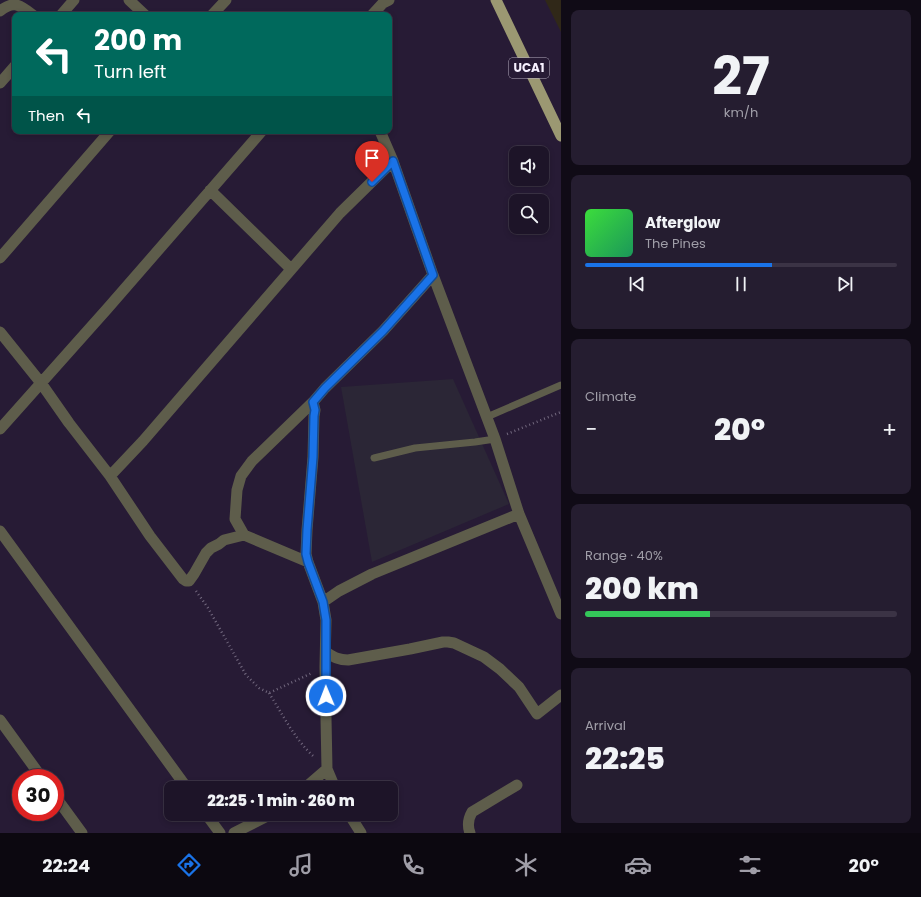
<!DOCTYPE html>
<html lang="en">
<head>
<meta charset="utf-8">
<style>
	body { margin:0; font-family:Poppins,sans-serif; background:#251d30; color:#f1f3f6; height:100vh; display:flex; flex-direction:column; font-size:15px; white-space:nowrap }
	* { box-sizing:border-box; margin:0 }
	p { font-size:13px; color:#a09ea8 }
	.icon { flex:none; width:22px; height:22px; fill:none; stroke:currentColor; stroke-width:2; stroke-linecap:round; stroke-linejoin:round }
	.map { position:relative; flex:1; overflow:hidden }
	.details { display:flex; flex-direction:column; gap:10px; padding:10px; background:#100b16; width:360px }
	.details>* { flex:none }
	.banner { position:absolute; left:12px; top:12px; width:380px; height:122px; border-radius:8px; box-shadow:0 2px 6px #0003,0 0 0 1px #3b3345; background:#00695c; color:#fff; overflow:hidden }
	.tools { position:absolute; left:509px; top:146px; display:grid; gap:8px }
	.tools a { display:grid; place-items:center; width:40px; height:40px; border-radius:8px; background:#1d1428; box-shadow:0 2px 6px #0003,0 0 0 1px #3b3345; font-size:20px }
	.speed { position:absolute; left:12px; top:769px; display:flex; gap:8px; font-size:20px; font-weight:700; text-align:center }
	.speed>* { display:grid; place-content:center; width:52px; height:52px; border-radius:50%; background:#1d1428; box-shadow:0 2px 6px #0003,0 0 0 1px #3b3345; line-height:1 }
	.speed .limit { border:6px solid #d22; background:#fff; color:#111 }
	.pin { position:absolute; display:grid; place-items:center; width:34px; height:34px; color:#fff; margin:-41px -17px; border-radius:50% 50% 50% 0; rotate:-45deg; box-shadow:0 0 4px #0007 }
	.pin .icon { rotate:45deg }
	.me { position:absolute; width:44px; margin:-22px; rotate:359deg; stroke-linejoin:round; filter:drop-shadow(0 0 3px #0008) }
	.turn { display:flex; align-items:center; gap:14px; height:84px; padding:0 16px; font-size:18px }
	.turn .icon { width:52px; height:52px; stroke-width:2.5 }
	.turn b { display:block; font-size:28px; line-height:34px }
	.then { display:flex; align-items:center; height:38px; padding:0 16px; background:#0003; gap:8px; font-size:15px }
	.big { font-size:30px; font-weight:800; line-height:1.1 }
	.details .tile { flex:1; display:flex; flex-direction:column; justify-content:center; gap:6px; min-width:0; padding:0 14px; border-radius:8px; background:#251d30 }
	.details .dial { align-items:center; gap:0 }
	.dial b { font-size:52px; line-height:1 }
	.song { display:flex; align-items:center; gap:12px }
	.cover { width:48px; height:48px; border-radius:6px; background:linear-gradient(135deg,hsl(120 70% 55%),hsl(150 70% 35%)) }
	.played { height:4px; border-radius:2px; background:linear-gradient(90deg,#1a73e8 60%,#3b3345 60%) }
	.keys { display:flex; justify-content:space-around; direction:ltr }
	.heat { display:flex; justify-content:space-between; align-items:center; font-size:22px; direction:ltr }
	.charge { height:6px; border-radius:3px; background:linear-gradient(90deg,#34c759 40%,#3b3345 0) }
	.trip { position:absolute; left:164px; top:781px; width:234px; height:40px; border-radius:8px; background:#1d1428; box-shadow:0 2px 6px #0003,0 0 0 1px #3b3345; font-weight:800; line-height:40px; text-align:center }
	.dock { display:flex; height:64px; justify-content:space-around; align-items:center; background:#0c0810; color:#a09ea8 }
	.dock .icon { width:28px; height:28px }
	.dock .selected { color:#1a73e8 }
	.dock b { font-size:18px; color:#f1f3f6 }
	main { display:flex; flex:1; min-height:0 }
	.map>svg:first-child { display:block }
	.industrial { fill:#2b2636 }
	.medical { fill:#302818 }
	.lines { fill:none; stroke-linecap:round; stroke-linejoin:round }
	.path { stroke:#73697f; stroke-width:2.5; stroke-dasharray:1 3; stroke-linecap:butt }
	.service { stroke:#5e5d4b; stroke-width:7 }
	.minor { stroke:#5e5d4b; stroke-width:11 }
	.primary { stroke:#9b9872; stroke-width:11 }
	.route-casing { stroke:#114b97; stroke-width:10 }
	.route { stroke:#1a73e8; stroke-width:7 }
	.labels { text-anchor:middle; stroke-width:4; stroke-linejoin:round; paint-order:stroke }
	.shield { fill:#271b35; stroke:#b9b1c2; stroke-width:1 }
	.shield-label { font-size:12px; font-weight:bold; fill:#f7f1ff }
</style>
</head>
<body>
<main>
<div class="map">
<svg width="561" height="833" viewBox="0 0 561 833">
	<rect width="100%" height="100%" fill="#271b35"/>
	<path class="industrial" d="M453,379L509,504L372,562L341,387Z"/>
	<path class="medical" d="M545,0H561V32Z"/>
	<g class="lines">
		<path class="path" d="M507,434L561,412
			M196,591L208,608L246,675L259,688L269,693L312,673
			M269,693C283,715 294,738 313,756"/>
		<path class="service" d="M487,417L561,385
			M374,458L415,448L475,442L495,439"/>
		<path class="minor" d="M129,0L145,15
			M0,11C14,0 20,5 33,15
			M61,15L74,0
			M212,15L226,0
			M372,15L383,3L389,0
			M0,83L15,66
			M380,131L393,161L433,275L495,439L519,514L561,614
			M210,190L291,269
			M0,258L110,131
			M0,332L41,383L69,423L110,476L150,536L183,579L186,581H189L194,574L206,553L211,548L219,544L224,540L244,535
			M0,429L107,309L262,131
			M110,476L143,441L340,213L393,161
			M0,531L187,788
			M308,562L244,535L235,519L237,490L241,476L252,461L313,402
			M323,602L339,591L372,574L519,514
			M326,652C334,657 338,660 348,660L410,649L443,642H448L454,643L484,657L500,669L519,687L537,714L561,695
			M0,720L42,778
			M305,788L327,769
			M335,788L327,769L325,667L326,620L323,602L308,562L306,554L307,530L313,457L314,416L315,410L313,402L325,388L383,331L433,275
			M55,796L82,833
			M206,814L220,833
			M349,814L361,833
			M234,833L271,814
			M470,833C467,825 468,819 472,812L517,785"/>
		<path class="primary" d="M496,0L561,136"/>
	</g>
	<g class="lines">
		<defs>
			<path id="route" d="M326,696V620L323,602L308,562L306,554L307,530L313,457L314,416L315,410L313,402L325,388L383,331L433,275L393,161L372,182"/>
		</defs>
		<use href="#route" class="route-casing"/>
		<use href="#route" class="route"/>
	</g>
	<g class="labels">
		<rect class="shield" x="509" y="58" width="40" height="20" rx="3"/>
		<g class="shield-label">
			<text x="529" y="72">UCA1</text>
		</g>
	</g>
</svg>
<div class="tools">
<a><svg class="icon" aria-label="sound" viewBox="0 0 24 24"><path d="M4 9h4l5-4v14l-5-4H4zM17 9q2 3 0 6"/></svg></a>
<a><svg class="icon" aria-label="search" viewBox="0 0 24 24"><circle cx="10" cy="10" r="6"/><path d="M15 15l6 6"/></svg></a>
</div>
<div class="speed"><div class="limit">30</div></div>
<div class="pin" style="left:372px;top:182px;background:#d93025"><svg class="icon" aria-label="arrive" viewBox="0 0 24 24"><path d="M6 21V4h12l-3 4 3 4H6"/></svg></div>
<svg class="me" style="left:326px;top:696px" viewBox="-20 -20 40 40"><circle r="17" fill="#1a73e8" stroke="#fff" stroke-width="3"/><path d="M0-11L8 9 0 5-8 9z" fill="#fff"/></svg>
<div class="trip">22:25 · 1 min · 260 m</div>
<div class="banner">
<div class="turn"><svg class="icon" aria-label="left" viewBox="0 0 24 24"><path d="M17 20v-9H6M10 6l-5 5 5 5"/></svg><div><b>200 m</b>Turn left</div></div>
<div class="then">Then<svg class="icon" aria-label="left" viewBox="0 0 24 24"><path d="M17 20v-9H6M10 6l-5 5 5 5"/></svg></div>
</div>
</div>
<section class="details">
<div class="tile dial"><b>27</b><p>km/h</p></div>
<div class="tile">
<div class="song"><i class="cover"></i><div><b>Afterglow</b><p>The Pines</p></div></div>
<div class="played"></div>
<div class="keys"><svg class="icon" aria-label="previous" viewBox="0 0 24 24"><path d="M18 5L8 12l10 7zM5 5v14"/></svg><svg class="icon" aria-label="pause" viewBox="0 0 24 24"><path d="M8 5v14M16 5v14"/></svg><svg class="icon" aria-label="next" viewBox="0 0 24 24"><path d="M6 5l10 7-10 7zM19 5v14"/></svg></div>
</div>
<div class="tile"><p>Climate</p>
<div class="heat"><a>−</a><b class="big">20°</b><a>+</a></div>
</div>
<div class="tile"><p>Range · 40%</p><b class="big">200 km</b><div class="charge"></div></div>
<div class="tile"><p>Arrival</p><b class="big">22:25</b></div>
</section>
</main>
<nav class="dock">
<b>22:24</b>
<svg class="icon selected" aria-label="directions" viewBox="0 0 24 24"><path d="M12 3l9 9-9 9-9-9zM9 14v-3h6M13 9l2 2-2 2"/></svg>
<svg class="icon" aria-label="music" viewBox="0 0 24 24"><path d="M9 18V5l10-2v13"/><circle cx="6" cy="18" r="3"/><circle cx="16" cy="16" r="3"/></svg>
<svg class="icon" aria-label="phone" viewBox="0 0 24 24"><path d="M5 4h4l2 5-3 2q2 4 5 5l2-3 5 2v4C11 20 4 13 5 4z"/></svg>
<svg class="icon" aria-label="climate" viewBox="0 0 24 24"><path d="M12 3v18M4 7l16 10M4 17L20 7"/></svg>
<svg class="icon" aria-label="car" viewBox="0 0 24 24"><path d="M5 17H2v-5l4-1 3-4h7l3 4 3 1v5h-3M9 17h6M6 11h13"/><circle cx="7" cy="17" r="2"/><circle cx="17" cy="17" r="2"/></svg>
<svg class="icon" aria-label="filters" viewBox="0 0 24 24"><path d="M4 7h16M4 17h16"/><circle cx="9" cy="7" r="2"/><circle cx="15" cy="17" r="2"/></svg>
<b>20°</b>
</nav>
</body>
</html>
